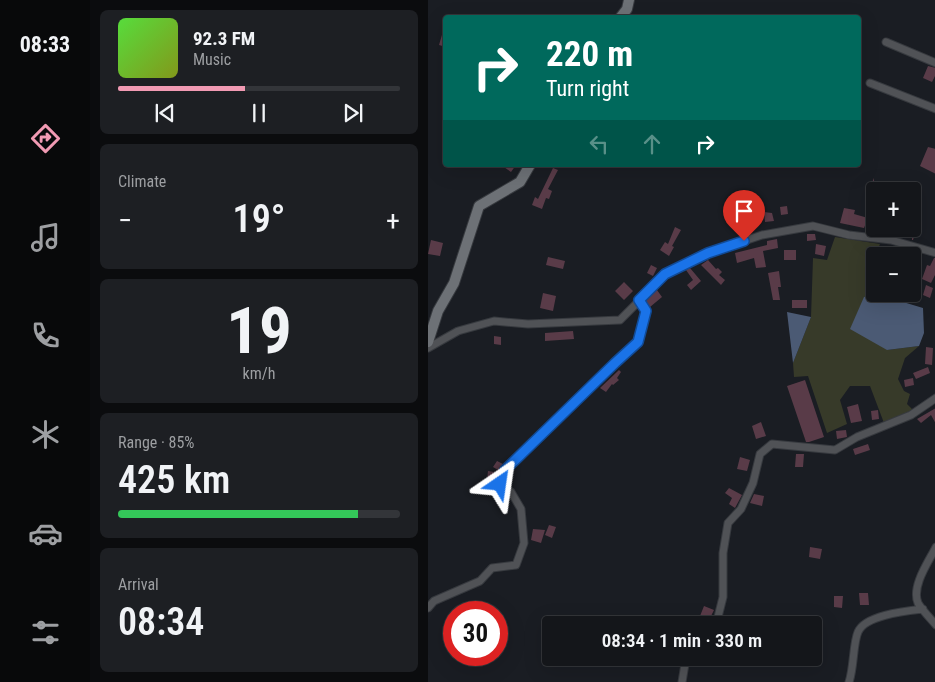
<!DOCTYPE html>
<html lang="en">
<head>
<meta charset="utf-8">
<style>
	body { margin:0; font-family:"Roboto Condensed",sans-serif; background:#1d1f23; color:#f1f3f6; height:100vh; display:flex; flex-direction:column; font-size:19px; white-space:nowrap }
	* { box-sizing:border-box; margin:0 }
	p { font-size:16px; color:#9d9fa2 }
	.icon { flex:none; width:28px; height:28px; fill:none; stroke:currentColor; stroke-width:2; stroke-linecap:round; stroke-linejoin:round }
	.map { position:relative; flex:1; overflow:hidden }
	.sheet { display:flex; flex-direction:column; gap:10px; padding:10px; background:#0b0c0e; width:338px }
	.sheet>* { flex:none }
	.hud { position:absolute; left:15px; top:15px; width:418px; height:152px; border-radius:5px; box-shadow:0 5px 20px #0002,0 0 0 1px #333539; background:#00695c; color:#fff; overflow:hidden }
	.fabs { position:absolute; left:438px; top:182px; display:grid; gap:10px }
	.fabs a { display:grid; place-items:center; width:55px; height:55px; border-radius:5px; background:#14161a; box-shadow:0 5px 20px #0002,0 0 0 1px #333539; font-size:25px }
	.speed { position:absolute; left:15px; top:601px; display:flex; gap:10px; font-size:25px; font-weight:700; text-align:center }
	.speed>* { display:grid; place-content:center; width:65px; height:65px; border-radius:50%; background:#14161a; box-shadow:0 5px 20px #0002,0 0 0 1px #333539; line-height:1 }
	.speed .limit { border:8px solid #d22; background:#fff; color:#111 }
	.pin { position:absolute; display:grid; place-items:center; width:42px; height:42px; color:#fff; margin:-51px -21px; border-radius:50% 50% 50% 0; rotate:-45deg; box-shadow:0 0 5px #0007 }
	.pin .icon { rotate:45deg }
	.me { position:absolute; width:55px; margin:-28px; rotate:32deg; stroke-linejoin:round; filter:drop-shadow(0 0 4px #0008) }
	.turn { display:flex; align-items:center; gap:18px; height:105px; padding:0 20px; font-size:22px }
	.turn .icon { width:65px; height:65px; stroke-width:2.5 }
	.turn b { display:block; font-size:35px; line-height:42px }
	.lanes { display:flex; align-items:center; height:48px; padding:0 20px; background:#0003; justify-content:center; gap:25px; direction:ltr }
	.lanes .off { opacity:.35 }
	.big { font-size:38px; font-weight:600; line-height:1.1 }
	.sheet .card { flex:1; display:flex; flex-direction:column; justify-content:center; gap:8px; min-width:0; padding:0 18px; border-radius:8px; background:#1d1f23 }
	.sheet .dial { align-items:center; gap:0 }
	.dial b { font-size:65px; line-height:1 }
	.song { display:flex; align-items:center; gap:15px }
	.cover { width:60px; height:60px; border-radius:8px; background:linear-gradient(135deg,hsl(110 70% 55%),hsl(70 70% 35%)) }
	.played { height:5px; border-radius:2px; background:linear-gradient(90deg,#f19ab3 45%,#333539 45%) }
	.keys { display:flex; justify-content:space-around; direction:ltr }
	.heat { display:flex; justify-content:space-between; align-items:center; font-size:28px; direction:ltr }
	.charge { height:8px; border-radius:4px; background:linear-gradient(90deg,#34c759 85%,#333539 0) }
	.trip { position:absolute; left:114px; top:616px; width:280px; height:50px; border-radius:5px; background:#14161a; box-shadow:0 5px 20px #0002,0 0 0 1px #333539; font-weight:600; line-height:50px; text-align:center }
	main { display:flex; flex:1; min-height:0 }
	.tab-bar { display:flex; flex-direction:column; width:90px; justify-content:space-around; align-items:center; background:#08090a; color:#9d9fa2 }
	.tab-bar .icon { width:35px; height:35px }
	.tab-bar .on { color:#f19ab3 }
	.tab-bar b { font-size:22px; color:#f1f3f6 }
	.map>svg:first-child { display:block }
	.green { fill:#373a29 }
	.water { fill:#4b5a74 }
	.building { fill:#593b48 }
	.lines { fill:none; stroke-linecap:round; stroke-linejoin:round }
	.street-casing { stroke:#373a3f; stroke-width:9 }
	.secondary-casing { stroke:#373a3f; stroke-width:12 }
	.street { stroke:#505256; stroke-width:7 }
	.secondary { stroke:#6d7176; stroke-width:10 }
	.route-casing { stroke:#114b97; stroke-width:12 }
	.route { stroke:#1a73e8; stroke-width:9 }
</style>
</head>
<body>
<main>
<nav class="tab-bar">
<b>08:33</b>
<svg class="icon on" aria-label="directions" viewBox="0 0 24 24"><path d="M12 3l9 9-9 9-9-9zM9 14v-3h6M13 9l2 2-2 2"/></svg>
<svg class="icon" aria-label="music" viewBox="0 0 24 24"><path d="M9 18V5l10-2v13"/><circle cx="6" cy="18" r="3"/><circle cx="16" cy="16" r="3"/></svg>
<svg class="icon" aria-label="phone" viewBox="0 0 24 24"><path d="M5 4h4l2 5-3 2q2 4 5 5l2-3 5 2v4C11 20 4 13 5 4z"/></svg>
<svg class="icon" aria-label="climate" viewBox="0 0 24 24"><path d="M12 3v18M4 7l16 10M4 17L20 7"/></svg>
<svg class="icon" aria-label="car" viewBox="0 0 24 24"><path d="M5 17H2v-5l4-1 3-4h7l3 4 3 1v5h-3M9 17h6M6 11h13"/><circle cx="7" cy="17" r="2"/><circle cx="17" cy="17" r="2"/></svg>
<svg class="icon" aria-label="filters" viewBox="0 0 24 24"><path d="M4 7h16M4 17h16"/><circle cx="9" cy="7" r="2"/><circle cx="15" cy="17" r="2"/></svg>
</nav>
<section class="sheet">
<div class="card">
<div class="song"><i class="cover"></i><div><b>92.3 FM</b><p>Music</p></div></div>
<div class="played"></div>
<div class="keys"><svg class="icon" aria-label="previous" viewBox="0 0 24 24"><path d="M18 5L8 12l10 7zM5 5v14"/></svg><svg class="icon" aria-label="pause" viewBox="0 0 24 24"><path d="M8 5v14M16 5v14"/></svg><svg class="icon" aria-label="next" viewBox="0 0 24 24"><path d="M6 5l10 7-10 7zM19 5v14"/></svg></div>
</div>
<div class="card"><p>Climate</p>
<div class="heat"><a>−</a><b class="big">19°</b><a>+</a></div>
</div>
<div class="card dial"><b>19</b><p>km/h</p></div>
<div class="card"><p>Range · 85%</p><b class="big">425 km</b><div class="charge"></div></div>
<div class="card"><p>Arrival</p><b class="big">08:34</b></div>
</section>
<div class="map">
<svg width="508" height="682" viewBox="0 0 508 682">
	<rect width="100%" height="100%" fill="#1a1d23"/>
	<path class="green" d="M407,237L452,244C444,262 443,273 445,293L436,297L459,350L491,346L477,358L470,379L476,391L482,394L479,404L485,410L456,423L442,386H422L412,400L419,424L399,433L380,376L366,377L365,363L383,317L385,258L399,260Z"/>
	<path class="water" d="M445,293L495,308L496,333L491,346L459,350L422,329L436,297Z
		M359,312L383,317L365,363Z"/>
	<path class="building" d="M16,28H18V47L11,45Z
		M500,66L508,68V74L504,82L495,78Z
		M500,147L508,149V174L492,166Z
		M73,165H88L83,172Z
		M125,168L130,170L120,189L124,191L121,199L118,198L114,209L104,205L107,197L110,199Z
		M446,178V186L460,190L446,191V197L439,195Z
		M359,206L360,214L353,215L352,207Z
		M416,208L427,210L426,214L440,218L436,228L412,223Z
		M336,212L344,213L346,221L337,222Z
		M487,214L493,215L490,224L494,225L493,231L488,230L485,240H484V223Z
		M247,227L253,230L244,246L246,247L241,256L232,250L237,242L240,244Z
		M379,234H387L388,240L379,241Z
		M349,239L350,248L335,251L338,267L328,268L326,258L309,263L307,253L339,245V241Z
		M3,240L15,243L12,256L0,254Z
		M388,244L398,246L396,256L387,254Z
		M356,250H368V260H356Z
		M120,257L137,261L135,269L118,265Z
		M506,258H508V273L503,283L494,279L499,265L502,266Z
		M280,260L288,269L290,268L294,272L291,275L297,280L293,285L273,265Z
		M223,265L229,268L225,276L219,273Z
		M262,268L273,281L263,290L259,285L265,280L258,270Z
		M351,271L353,287H350L352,300H345L340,273Z
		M196,282L205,291L196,300L187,291Z
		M498,285L505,288L502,298L495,295Z
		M229,290L234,297L222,307L218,301Z
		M115,293L128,296L125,311L112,308Z
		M364,300H379V308H364Z
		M145,331L146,339L117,341V333Z
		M66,336L73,337V345L66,344Z
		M498,347L505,348L504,365L497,364Z
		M500,367L502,373L488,379L485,373Z
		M191,370L193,372L189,378L191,380L185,385L184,384L178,392L172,388Z
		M485,378L486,385L477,387L476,380Z
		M377,380L396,437L381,442H378L359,386Z
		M430,404L434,421L423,423L419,407Z
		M508,408V424L503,415L493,423L489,419Z
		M450,410L451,419L444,420L443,411Z
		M333,422L338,436L328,439L324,426Z
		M418,430L419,437L409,439L408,431Z
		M440,444L442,450L427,455L425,449Z
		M368,454H376L375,467H367Z
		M312,457L322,460L319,471L309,469Z
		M69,461L75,464L70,470L65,467Z
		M60,471L66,472L65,481L59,480Z
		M301,488L314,495L307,508L301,504L304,498L297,493Z
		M326,494L336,496L334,506L322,503Z
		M121,525L128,527L124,538L117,535Z
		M105,529L117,530L113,543L103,540Z
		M382,547L394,549L392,559L381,557Z
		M431,593H440L441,605H432Z
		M406,596H415L414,608L406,607Z
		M276,606L286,610L281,620L272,616Z"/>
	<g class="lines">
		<defs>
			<path id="street" d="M458,42L508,63
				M442,83L508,109
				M0,348L30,331L66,321L100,324L192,320L237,275L280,253L334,235L385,226L421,235L463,240L508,253
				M508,547C501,561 483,586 490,603C494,610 502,618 508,625
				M0,608L6,601L52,581L64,568L88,565L96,543L93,509L83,492L72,484L77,470L187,363L210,342L218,311L211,300
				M285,625L290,617L295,597V553L300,523L313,509L325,483L332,454L344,444L407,450L429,437L483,415L508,398
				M254,682L258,658
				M421,682C426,668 425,643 430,632C437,615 478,611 495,609"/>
			<path id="secondary" d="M192,18L199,9L201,0
				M0,342L10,311L26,283L51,206L92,182L102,165"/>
		</defs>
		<use href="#street" class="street-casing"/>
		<use href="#secondary" class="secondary-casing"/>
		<use href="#street" class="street"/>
		<use href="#secondary" class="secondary"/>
	</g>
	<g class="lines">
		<defs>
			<path id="route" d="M72,484L77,470L187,363L210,342L218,311L211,300L237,274L280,253L316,241"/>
		</defs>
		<use href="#route" class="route-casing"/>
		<use href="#route" class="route"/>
	</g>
</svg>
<div class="fabs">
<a>+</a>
<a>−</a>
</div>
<div class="speed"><div class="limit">30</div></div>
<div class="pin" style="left:316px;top:241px;background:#d93025"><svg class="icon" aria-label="arrive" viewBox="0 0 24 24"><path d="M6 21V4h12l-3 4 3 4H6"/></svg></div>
<svg class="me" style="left:72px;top:484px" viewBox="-20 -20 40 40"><path d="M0-17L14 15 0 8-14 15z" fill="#1a73e8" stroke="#fff" stroke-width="4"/></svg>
<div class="trip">08:34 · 1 min · 330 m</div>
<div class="hud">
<div class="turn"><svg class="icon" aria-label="right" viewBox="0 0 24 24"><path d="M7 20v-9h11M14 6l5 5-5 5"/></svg><div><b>220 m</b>Turn right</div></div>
<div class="lanes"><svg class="icon off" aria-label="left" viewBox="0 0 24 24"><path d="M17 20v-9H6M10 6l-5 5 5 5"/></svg><svg class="icon off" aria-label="ahead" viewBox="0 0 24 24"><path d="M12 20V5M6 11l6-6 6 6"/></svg><svg class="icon" aria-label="right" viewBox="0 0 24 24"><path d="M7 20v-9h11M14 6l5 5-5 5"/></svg></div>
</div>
</div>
</main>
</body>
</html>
